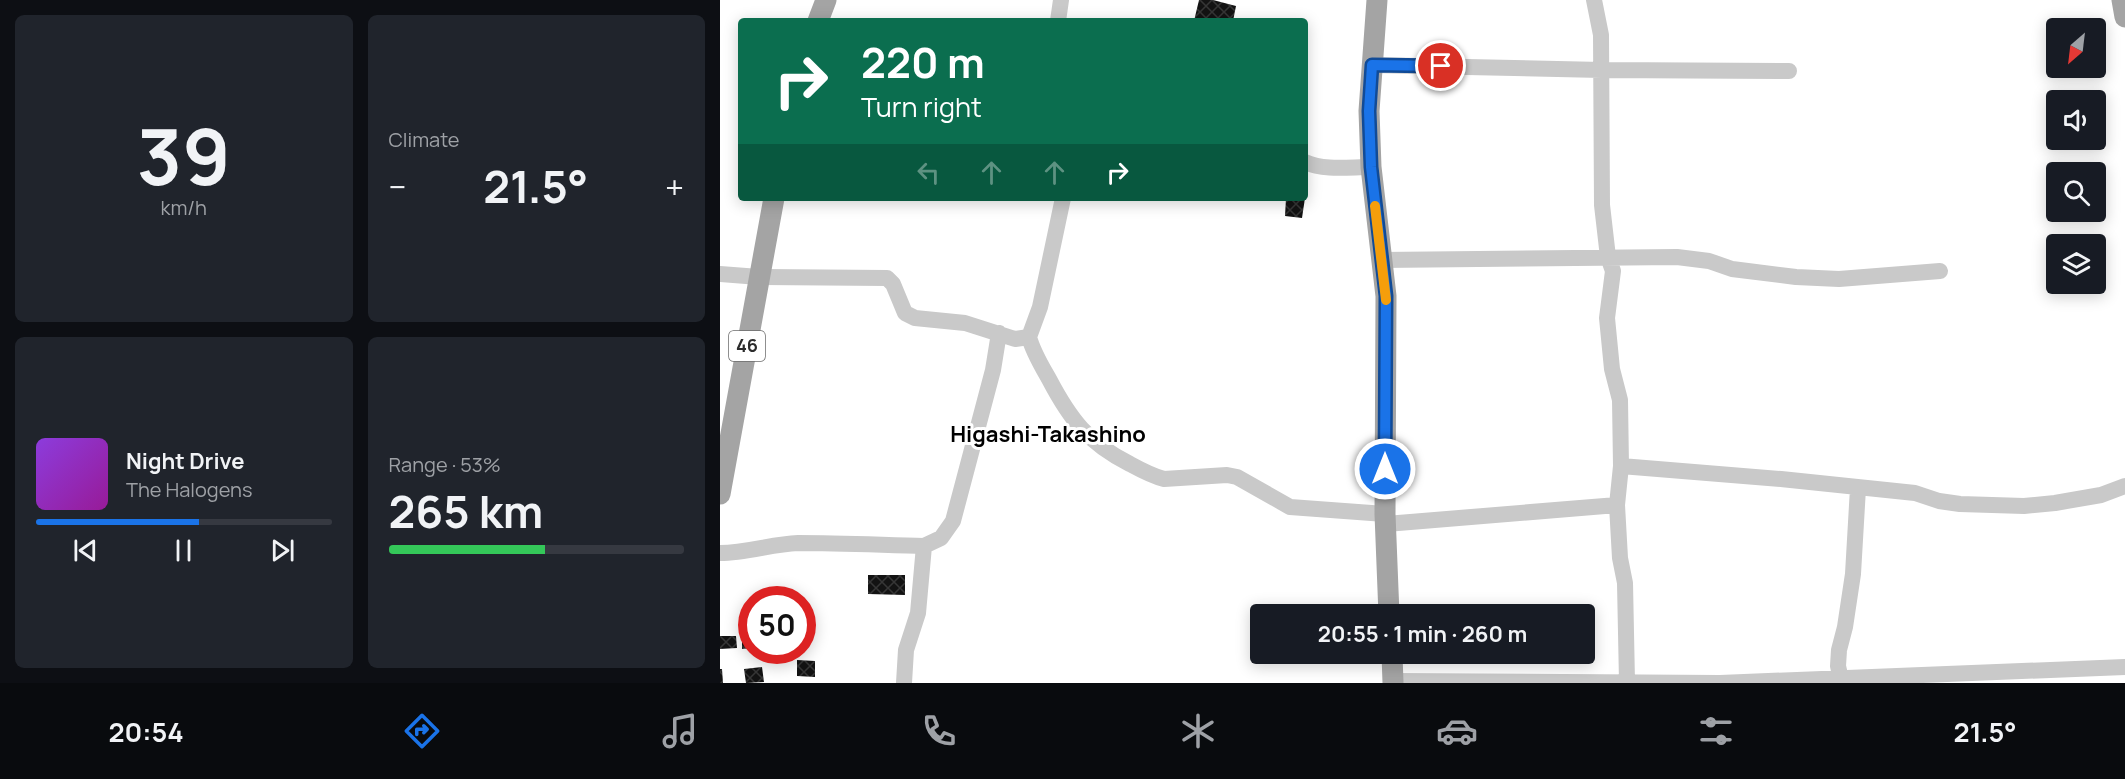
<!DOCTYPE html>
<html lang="en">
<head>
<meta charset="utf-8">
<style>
	body { margin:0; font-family:Manrope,sans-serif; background:#20242c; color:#f1f3f6; height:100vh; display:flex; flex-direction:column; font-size:22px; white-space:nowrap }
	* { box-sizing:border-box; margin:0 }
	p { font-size:20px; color:#9ea1a6 }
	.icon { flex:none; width:33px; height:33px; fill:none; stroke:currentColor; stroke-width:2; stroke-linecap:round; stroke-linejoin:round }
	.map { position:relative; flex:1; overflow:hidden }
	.details { display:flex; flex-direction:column; gap:15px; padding:15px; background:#0d0f14; width:720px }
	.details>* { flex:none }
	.hud { position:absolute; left:18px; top:18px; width:570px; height:183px; border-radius:6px; box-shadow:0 3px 15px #0003; background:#0b6e4f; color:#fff; overflow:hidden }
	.needle { width:39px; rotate:208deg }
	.controls { position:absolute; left:1326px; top:18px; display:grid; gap:12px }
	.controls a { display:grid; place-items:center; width:60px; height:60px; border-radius:6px; background:#171b24; box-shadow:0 3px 15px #0003; font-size:30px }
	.speed { position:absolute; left:18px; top:586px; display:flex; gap:12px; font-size:30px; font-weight:700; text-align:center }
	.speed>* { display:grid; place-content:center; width:78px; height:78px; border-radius:50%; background:#171b24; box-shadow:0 3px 15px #0003; line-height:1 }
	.speed .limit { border:9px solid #d22; background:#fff; color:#111 }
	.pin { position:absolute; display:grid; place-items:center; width:51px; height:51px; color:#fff; margin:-26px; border:3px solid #fff; border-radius:50%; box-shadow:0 2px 6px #0007 }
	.me { position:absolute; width:66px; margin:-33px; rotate:0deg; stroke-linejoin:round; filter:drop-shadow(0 0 4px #0008) }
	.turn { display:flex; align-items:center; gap:21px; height:126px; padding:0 24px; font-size:27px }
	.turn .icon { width:78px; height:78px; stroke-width:2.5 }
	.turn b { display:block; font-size:42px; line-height:51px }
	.lanes { display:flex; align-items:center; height:57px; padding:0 24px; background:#0003; justify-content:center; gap:30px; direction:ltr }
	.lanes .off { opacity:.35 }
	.big { font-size:45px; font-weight:700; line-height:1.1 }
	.details .tile { flex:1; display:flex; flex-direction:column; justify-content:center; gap:9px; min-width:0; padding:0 21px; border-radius:9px; background:#20242c }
	.details .dial { align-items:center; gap:0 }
	.dial b { font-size:78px; line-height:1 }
	.song { display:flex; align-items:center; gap:18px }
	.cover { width:72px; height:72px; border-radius:9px; background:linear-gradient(135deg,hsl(270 70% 55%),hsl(300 70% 35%)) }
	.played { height:6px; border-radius:3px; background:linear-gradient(90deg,#1a73e8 55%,#363941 55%) }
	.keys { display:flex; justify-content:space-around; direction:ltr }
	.heat { display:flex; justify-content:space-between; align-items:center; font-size:33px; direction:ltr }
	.charge { height:9px; border-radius:4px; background:linear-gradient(90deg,#34c759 53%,#363941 0) }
	.details .tiles { flex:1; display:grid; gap:15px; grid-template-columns:repeat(2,1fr) }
	.trip { position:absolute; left:530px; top:604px; width:345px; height:60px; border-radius:6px; background:#171b24; box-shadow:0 3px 15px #0003; font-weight:700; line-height:60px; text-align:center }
	.menu { display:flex; height:96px; justify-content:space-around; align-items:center; background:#090b0e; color:#9ea1a6 }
	.menu .icon { width:42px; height:42px }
	.menu .on { color:#1a73e8 }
	.menu b { font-size:27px; color:#f1f3f6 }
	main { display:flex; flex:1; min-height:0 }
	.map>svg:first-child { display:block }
	.building { fill:url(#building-cross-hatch) }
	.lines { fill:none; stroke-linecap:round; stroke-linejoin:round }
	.minor { stroke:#c9c9c9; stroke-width:16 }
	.major { stroke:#a4a4a4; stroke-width:21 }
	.route-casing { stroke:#114b97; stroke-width:15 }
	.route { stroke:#1a73e8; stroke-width:10 }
	.slow { stroke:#f59e0b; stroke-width:10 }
	.labels { text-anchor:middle; stroke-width:6; stroke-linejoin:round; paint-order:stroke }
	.shield { fill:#fff; stroke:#6b6b6b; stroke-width:1.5 }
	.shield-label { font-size:18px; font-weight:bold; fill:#2c2c2c }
	.quarter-label { font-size:22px; font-weight:bold; fill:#000; stroke:#fff }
</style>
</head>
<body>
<main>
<section class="details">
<div class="tiles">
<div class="tile dial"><b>39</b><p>km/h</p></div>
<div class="tile"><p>Climate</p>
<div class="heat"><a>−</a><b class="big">21.5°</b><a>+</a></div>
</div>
<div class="tile">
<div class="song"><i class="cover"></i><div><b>Night Drive</b><p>The Halogens</p></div></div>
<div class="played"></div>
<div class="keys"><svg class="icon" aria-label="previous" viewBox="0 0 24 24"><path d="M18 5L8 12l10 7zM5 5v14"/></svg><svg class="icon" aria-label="pause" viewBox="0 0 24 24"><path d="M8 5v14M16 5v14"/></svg><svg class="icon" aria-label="next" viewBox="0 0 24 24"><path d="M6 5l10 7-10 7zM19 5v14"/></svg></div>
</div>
<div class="tile"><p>Range · 53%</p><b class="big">265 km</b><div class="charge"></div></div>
</div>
</section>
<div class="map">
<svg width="1405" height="683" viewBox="0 0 1405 683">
	<defs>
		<pattern id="building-cross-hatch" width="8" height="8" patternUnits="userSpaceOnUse" patternTransform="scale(1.5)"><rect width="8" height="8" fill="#131313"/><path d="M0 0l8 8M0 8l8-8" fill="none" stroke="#363636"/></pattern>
	</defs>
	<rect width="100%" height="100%" fill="#fff"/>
	<path class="building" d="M479,0H493L516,6L513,21H474Z
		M566,198H585L582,218L565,216Z
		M148,575H185V595L148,594Z
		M32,631V648L22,649V632Z
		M0,636H16L17,648L0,649Z
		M77,660L95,661V677L77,676Z
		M42,667L44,682L26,683L24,669Z
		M0,669H2L3,683H0Z"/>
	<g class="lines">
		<path class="minor" d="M874,0L881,35L882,205L888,257L893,271L887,318L892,369L900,400L901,466
			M338,21L341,0
			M652,65L882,70L1069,71
			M585,162C605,171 629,167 651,167
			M343,198L320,307L309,337C313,352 321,365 329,379C350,419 368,443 410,464C421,470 432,476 444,479L507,475L517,477L570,507L665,514
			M661,260L957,257L989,261L1012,269L1076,277L1119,279L1220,271
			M0,274L39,277L167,278L173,284L185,313L195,318L245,323L295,339L309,337
			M666,524L897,505
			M0,553C27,553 52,544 78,543C120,543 162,545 204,546
			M1121,679L1118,666L1119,650L1125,627L1133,574L1138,488
			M673,681L1000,683L1405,667
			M907,682L905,583L900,558L897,505L901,466L1061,479L1195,493L1219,501L1240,504L1304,506L1335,503L1381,495L1405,486
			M184,683L186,650L198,613L204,546L221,538L233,521L273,370L279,333"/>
		<path class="major" d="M657,0L649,111L651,167L666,296L665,514L669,615
			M1402,0L1405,17
			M98,21L106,0
			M0,494L54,198
			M672,654L673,683"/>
	</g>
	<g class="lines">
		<defs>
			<path id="route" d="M665,469L666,296L651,167L649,111L652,65L721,66"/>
		</defs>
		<use href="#route" class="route-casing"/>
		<use href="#route" class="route"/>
		<path class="slow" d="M655,206L666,300"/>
	</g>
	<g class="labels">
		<rect class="shield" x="9" y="331" width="36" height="30" rx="4.5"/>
		<g class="shield-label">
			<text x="27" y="352">46</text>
		</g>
		<g class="quarter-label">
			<text x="328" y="442">Higashi-Takashino</text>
		</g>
	</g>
</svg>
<div class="controls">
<a><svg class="needle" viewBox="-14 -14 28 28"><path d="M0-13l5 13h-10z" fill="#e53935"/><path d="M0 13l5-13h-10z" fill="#9ea1a6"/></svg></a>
<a><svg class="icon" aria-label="sound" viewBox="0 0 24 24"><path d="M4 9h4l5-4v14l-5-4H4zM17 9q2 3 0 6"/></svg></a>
<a><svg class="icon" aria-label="search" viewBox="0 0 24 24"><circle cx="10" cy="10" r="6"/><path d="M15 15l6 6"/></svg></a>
<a><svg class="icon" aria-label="layers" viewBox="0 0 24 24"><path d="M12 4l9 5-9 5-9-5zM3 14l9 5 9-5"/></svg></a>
</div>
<div class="speed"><div class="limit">50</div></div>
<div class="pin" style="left:721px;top:66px;background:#d93025"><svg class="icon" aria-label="arrive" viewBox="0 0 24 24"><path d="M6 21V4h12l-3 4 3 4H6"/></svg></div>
<svg class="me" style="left:665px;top:469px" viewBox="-20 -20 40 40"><circle r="17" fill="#1a73e8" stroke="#fff" stroke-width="3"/><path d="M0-11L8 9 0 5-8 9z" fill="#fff"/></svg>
<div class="trip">20:55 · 1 min · 260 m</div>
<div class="hud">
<div class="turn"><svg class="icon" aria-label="right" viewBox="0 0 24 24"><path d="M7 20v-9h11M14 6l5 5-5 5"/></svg><div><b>220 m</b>Turn right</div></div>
<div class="lanes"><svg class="icon off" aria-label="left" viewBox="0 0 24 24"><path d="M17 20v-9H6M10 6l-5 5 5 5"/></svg><svg class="icon off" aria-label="ahead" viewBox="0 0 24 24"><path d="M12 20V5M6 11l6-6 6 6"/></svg><svg class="icon off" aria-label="ahead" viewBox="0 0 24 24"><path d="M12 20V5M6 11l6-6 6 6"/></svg><svg class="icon" aria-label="right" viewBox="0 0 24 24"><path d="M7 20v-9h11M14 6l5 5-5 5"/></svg></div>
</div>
</div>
</main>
<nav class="menu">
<b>20:54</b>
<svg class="icon on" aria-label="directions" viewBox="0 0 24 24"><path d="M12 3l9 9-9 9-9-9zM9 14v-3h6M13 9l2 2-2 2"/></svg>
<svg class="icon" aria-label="music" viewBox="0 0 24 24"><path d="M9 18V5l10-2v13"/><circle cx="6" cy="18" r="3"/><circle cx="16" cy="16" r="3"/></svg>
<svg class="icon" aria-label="phone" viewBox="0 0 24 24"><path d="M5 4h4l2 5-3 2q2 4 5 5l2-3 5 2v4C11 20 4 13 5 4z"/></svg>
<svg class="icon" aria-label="climate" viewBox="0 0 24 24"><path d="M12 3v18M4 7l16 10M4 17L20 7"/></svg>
<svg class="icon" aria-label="car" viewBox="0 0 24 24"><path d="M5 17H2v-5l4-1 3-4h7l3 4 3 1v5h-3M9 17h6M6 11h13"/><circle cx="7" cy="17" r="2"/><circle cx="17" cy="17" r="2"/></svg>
<svg class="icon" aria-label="filters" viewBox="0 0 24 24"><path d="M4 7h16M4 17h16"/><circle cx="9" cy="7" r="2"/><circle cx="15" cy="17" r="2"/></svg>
<b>21.5°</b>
</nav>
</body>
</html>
